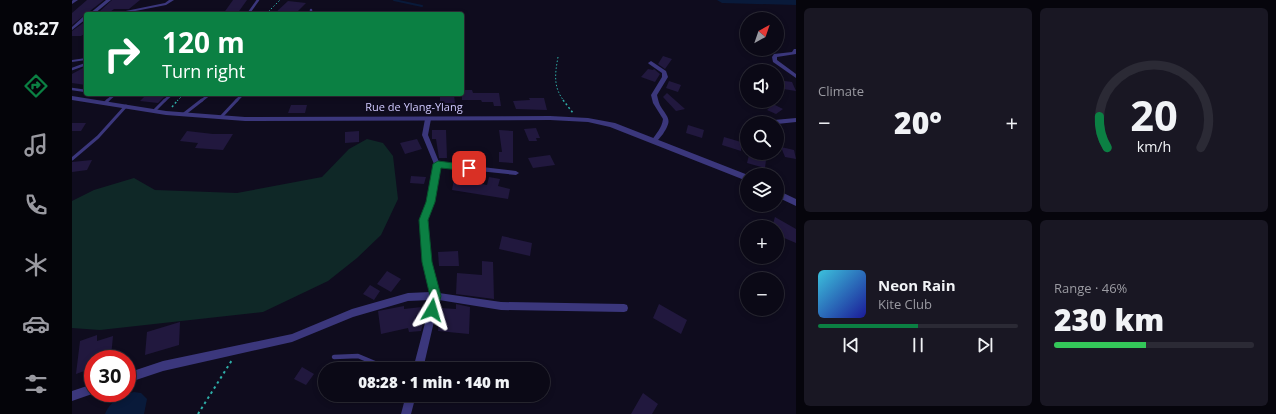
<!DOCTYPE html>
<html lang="en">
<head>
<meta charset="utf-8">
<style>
	body { margin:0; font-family:"Open Sans",sans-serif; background:#191723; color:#f1f3f6; height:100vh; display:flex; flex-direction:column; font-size:15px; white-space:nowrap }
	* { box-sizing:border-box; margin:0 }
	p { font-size:13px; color:#9a9aa1 }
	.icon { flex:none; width:22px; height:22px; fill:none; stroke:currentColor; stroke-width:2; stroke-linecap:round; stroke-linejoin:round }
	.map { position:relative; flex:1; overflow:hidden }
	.side { display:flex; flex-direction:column; gap:8px; padding:8px; background:#06050c; width:480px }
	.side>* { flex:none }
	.hud { position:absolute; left:12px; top:12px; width:380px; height:84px; border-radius:4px; box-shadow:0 2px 6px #0003,0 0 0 1px #2b2a35; background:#0b8043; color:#fff; overflow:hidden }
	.needle { width:26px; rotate:40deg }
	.buttons { position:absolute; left:668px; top:12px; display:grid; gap:8px }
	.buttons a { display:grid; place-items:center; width:44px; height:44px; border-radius:50%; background:#0b0916; box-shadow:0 2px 6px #0003,0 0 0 1px #2b2a35; font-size:20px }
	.speed { position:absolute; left:12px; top:350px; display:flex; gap:8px; font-size:20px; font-weight:700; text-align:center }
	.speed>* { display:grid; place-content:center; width:52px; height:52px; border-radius:50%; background:#0b0916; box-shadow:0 2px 6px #0003,0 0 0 1px #2b2a35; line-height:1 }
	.speed .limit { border:6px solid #d22; background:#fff; color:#111 }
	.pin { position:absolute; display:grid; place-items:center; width:34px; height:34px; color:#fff; margin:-17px; border-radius:8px; box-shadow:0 2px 6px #0006 }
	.me { position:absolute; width:44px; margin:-22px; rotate:7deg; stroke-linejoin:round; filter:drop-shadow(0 0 3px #0008) }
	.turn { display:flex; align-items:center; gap:14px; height:84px; padding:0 12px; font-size:18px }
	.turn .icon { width:52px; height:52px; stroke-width:2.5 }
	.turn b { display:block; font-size:28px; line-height:34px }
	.big { font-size:30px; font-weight:800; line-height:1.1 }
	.side .tile { flex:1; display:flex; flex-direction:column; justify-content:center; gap:6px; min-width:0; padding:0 14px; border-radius:6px; background:#191723 }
	.side .dial { align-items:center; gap:0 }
	.dial svg { height:104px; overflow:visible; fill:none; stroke:#2b2a35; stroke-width:7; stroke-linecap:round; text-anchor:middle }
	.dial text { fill:#f1f3f6; stroke:none }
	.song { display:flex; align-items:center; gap:12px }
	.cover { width:48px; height:48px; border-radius:6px; background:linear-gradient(135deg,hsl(190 70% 55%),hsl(240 70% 35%)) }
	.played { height:4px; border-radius:2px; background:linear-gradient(90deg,#0b8043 50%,#2b2a35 50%) }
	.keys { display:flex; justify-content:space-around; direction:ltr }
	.heat { display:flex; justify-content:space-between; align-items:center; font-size:22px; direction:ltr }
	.charge { height:6px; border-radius:3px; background:linear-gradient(90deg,#34c759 46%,#2b2a35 0) }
	.side .tiles { flex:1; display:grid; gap:8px; grid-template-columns:repeat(2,1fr) }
	.trip { position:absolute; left:246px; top:362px; width:232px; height:40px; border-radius:20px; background:#0b0916; box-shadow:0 2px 6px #0003,0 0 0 1px #2b2a35; font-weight:800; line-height:40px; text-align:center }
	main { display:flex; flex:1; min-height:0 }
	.tab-bar { display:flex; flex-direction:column; width:72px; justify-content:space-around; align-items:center; background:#040409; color:#9a9aa1 }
	.tab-bar .icon { width:28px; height:28px }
	.tab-bar .current { color:#0b8043 }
	.tab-bar b { font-size:18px; color:#f1f3f6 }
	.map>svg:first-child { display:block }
	.green { fill:#0f2827 }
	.water { fill:#091a3a }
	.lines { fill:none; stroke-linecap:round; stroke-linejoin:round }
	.stream { stroke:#091a3a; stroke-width:2 }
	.river { fill:#091a3a; fill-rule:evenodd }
	.building { fill:#21183e }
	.path-far2 { stroke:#2eaea8; stroke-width:1; stroke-dasharray:1.5 2; stroke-linecap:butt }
	.path-far1 { stroke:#2eaea8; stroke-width:1.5; stroke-dasharray:2 2.5; stroke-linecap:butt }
	.path { stroke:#2eaea8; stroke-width:2; stroke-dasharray:2.5 3.5; stroke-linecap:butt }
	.service-far2 { stroke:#3b377c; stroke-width:2.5 }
	.service-far1 { stroke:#3b377c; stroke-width:3 }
	.service { stroke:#3b377c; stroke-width:4.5 }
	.minor { fill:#3b377c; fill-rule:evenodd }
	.tertiary { fill:#3b377c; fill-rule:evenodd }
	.route { fill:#0b8043; stroke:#07532c }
	.labels { text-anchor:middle; stroke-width:4; stroke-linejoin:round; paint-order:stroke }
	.street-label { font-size:11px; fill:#d0c9fe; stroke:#0f0c1e }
</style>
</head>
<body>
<main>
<nav class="tab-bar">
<b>08:27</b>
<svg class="icon current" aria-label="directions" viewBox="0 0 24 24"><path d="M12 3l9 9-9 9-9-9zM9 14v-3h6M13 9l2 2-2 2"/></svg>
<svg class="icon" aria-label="music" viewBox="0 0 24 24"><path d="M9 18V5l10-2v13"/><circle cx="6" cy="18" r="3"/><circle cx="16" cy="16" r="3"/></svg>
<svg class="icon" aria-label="phone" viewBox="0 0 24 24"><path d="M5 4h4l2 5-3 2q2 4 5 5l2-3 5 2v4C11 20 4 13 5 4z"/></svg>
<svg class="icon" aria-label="climate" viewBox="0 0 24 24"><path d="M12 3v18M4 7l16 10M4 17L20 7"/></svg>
<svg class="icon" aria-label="car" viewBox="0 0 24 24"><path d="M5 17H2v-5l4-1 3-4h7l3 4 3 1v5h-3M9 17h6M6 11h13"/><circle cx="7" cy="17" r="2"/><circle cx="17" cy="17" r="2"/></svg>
<svg class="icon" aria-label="filters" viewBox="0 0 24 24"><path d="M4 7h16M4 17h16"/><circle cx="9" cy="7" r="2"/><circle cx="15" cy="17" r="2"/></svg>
</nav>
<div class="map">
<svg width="724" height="414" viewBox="0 0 724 414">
	<rect width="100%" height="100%" fill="#0f0c1e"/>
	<path class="green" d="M295,139L311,143L321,156L326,199L309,235L285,258L256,281L191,312L28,330L0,328V201L22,190L62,178L83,190L165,193L250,177L277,149Z"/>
	<path class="water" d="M62,392L69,393L75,399L72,414H33C37,402 50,395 62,392Z"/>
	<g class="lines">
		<path class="stream" d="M322,0L350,6"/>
		<path class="river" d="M645,0H724V5L650,3Z"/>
	</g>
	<path class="building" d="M15,0H32L0,25V13Z
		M40,0H68L57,9H42L38,12L28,11Z
		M161,0H175L165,14H151Z
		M216,1L234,3L223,14H202Z
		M14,21V33L9,36H0V31Z
		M591,56L600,59L593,69L586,64Z
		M11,68L14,69V85L0,83V74Z
		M576,69L581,70L582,69L588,74L583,82L569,77Z
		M705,80L720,82L724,91L705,88Z
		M597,81L609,85L606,92L594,88Z
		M390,90H400L401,93H427L429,106H422L421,102H410L409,100H390Z
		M595,93L613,109L604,111L591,97Z
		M75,94H95L86,103L68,101Z
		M368,95H382L383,103H368Z
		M457,98H472L475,110L444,109L441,101L458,100Z
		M701,104L711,109L704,114L695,110Z
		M219,105H235L233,113H216Z
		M0,123H14L9,131H0Z
		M616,125L632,130L630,138L614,133Z
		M464,128L468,138H464L465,141H457L452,129Z
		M360,130H374L375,158H367L364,139H360Z
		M427,130L441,131V163L427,162V152H430Z
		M115,131L141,134H161L151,150L123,148L126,143L108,141Z
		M287,131V142L273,143V132Z
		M652,137L669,142V151L650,145Z
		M345,139L350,149L333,154L328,143Z
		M709,147L722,150L724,159L713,157Z
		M478,155L483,165L461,168L456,158Z
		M677,155L694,160L693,168L675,163Z
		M20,160L15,170L0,172V162Z
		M383,173L396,175L395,181L415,185L417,177L428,179L426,186L438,189L436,199L380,190Z
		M339,176L354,177L352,184L338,183Z
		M703,217L724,229V243L705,235V227H700Z
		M430,236L460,243L458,256L427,249Z
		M386,251L387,266H367L366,252Z
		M410,261L421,262L422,299L384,294L385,273L410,275Z
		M315,271L329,279L319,292L305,284Z
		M298,285L308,291L302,300L291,294Z
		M384,304L398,307L397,334L366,331L368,308L384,309Z
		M587,304L615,320L609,334L581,318Z
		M332,306V309L350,307L352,320L349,331L337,332L336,328L309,334L306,311Z
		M108,322L107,345L73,355L75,332Z
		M25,335V341L41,336L39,357L21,359V363L15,365V370L4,374L8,341Z
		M230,367L242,374L234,385L222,379Z
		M571,393L586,404L580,414H559Z"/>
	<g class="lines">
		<path class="path-far2" d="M194,14L208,0
			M486,57C483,74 481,87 492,101
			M105,101L112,94"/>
		<path class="path-far1" d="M491,100L501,113
			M100,107L106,100"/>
		<path class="path" d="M126,414L160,360"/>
		<path class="service-far2" d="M239,10V14
			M176,14L186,0
			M0,69L14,64
			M0,89L14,91
			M35,101L43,94
			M92,101L100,94
			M129,101L138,94
			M164,101L171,94"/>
		<path class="service-far1" d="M33,103L36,100
			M83,110L93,100
			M112,114L130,100
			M149,117L165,100
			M0,159L26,137L54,106"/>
		<path class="service" d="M262,357L286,356L317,369"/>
		<path class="minor" d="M1,0H6L0,4V1Z
			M34,0H39L22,14H17Z
			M97,0H102L94,5L48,14H39L93,3Z
			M12,16H14V19L0,30V27Z
			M722,49H724V54L705,57V60L724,74V78L701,62L700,57L702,54L720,52Z
			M14,58V60L0,62V60Z
			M579,61L594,71L596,77L585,95C586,99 587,104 589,107C597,119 600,120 591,134C588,137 586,141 582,143L579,141C584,134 590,128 591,119L581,103L579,95L590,77V73L577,64L576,63Z
			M356,117L359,119L356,135L367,162L444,171L447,173L444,175L368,167L362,202L356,220L359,262L367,293L429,302L552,304L555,305L556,308L555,311L552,312L429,310L367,300L351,369H341L359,300L336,301L281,317L220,342L91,371L55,383V373L91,361L220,334L280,309L336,293L359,292L351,262L348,220L356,202L362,164L350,135L353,119Z
			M724,118V122L705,124L688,123L691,121Z
			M21,384V393H23L0,401V391Z
			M334,395H344L339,414H329Z"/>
		<path class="tertiary" d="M0,96L94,111L173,117L478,116L516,118L543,123L676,175L675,181L538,127L516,122L478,120L173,121L94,115L0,100Z
			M705,190L724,199V206L705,197Z"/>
	</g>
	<path class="route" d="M366,161L397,165L401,168L397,171L369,168L363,202L356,220L360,262L369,296L364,314L360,315L356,314L355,310L358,296L350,262L347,220L354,202L361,164Z"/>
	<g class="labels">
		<g class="street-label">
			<text x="342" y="111">Rue de Ylang-Ylang</text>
		</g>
	</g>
</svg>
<div class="buttons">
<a><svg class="needle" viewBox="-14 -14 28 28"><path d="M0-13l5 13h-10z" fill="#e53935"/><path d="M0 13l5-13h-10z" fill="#9a9aa1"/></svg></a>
<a><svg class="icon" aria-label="sound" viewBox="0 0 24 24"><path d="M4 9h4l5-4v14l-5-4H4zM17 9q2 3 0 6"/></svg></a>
<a><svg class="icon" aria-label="search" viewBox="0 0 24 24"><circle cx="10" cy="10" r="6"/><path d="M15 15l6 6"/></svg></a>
<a><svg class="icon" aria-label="layers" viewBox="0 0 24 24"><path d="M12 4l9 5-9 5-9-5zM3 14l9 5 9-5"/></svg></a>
<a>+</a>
<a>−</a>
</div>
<div class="speed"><div class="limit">30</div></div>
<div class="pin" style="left:397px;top:168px;background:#d93025"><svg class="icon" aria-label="arrive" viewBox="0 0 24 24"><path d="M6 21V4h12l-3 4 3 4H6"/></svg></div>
<svg class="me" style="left:360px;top:310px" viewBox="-20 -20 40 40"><path d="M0-17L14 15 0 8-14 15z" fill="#0b8043" stroke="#fff" stroke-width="4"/></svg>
<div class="trip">08:28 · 1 min · 140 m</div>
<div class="hud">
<div class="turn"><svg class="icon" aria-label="right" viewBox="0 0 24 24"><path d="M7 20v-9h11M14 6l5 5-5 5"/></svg><div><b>120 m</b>Turn right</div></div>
</div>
</div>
<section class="side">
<div class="tiles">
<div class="tile"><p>Climate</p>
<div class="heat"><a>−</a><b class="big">20°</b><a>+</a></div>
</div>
<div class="tile dial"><svg viewBox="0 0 100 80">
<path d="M14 69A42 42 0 1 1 86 69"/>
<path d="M14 69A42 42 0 0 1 8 45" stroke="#0b8043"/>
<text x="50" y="56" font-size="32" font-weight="700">20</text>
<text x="50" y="72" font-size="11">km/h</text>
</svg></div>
<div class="tile">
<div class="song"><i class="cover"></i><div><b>Neon Rain</b><p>Kite Club</p></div></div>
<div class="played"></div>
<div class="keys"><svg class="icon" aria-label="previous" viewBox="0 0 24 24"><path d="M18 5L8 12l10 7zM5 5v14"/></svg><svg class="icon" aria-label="pause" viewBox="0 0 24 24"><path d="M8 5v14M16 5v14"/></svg><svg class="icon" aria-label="next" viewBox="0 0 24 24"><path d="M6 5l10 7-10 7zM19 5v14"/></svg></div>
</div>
<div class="tile"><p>Range · 46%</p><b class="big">230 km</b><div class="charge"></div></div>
</div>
</section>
</main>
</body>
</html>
